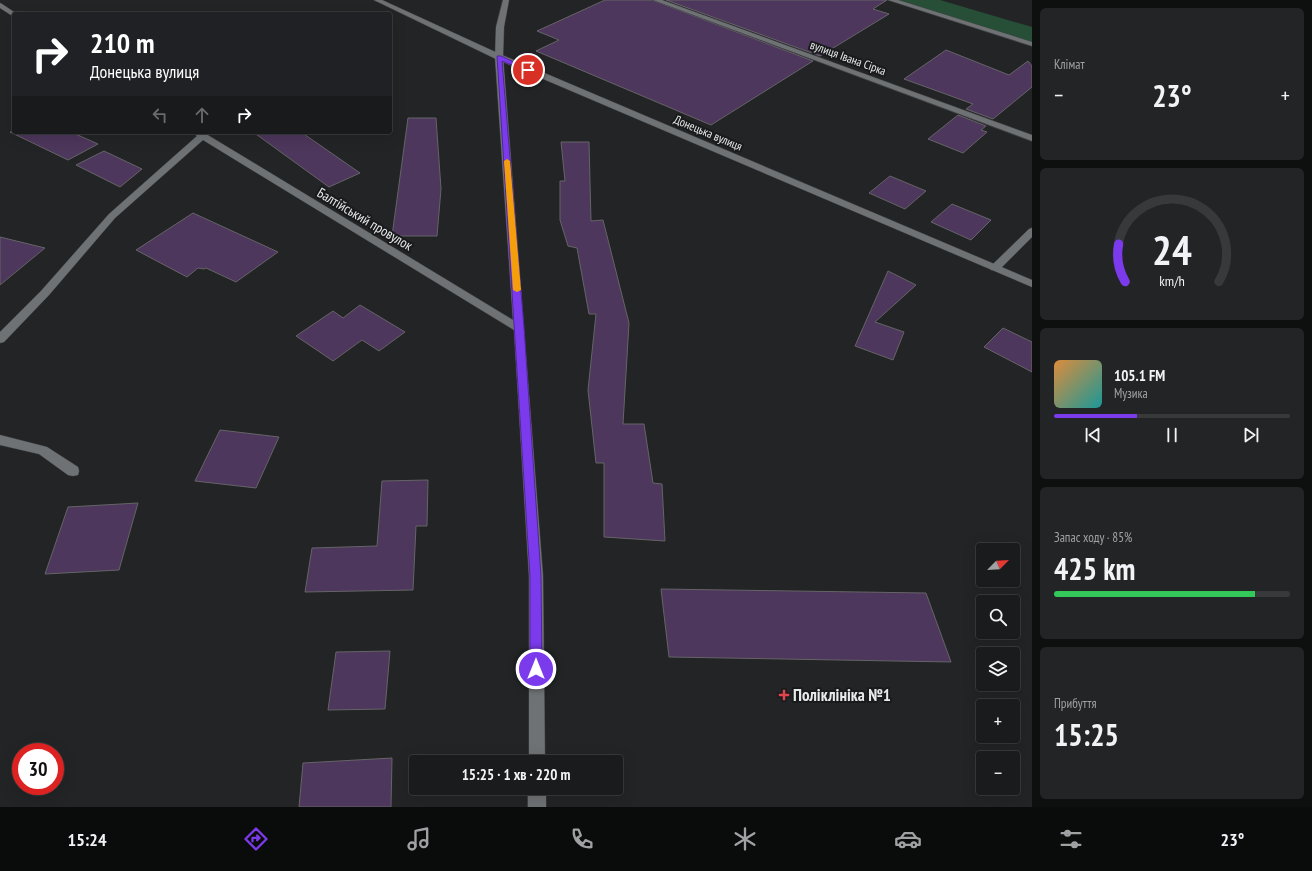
<!DOCTYPE html>
<html lang="uk">
<head>
<meta charset="utf-8">
<style>
	body { margin:0; font-family:"PT Sans Narrow",sans-serif; background:#232425; color:#f1f3f6; height:100vh; display:flex; flex-direction:column; font-size:15px; white-space:nowrap }
	* { box-sizing:border-box; margin:0 }
	p { font-size:13px; color:#9fa1a3 }
	.icon { flex:none; width:22px; height:22px; fill:none; stroke:currentColor; stroke-width:2; stroke-linecap:round; stroke-linejoin:round }
	.map { position:relative; flex:1; overflow:hidden }
	.panel { display:flex; flex-direction:column; gap:8px; padding:8px; background:#0e0f0f; width:280px }
	.panel>* { flex:none }
	.hud { position:absolute; left:12px; top:12px; width:380px; height:122px; border-radius:4px; box-shadow:0 4px 16px #0002,0 0 0 1px #38393b; background:#202124; color:#fff; overflow:hidden }
	.needle { width:26px; rotate:66deg }
	.buttons { position:absolute; left:976px; top:543px; display:grid; gap:8px }
	.buttons a { display:grid; place-items:center; width:44px; height:44px; border-radius:4px; background:#1a1b1c; box-shadow:0 4px 16px #0002,0 0 0 1px #38393b; font-size:20px }
	.speed { position:absolute; left:12px; top:743px; display:flex; gap:8px; font-size:20px; font-weight:700; text-align:center }
	.speed>* { display:grid; place-content:center; width:52px; height:52px; border-radius:50%; background:#1a1b1c; box-shadow:0 4px 16px #0002,0 0 0 1px #38393b; line-height:1 }
	.speed .limit { border:6px solid #d22; background:#fff; color:#111 }
	.pin { position:absolute; display:grid; place-items:center; width:34px; height:34px; color:#fff; margin:-17px; border:2px solid #fff; border-radius:50%; box-shadow:0 1px 4px #0007 }
	.me { position:absolute; width:44px; margin:-22px; rotate:0deg; stroke-linejoin:round; filter:drop-shadow(0 0 3px #0008) }
	.turn { display:flex; align-items:center; gap:14px; height:84px; padding:0 12px; font-size:18px }
	.turn .icon { width:52px; height:52px; stroke-width:2.5 }
	.turn b { display:block; font-size:28px; line-height:34px }
	.lanes { display:flex; align-items:center; height:38px; padding:0 12px; background:#0003; justify-content:center; gap:20px; direction:ltr }
	.lanes .off { opacity:.35 }
	.big { font-size:30px; font-weight:700; line-height:1.1 }
	.panel .widget { flex:1; display:flex; flex-direction:column; justify-content:center; gap:6px; min-width:0; padding:0 14px; border-radius:6px; background:#232425 }
	.panel .dial { align-items:center; gap:0 }
	.dial svg { height:104px; overflow:visible; fill:none; stroke:#38393b; stroke-width:7; stroke-linecap:round; text-anchor:middle }
	.dial text { fill:#f1f3f6; stroke:none }
	.song { display:flex; align-items:center; gap:12px }
	.cover { width:48px; height:48px; border-radius:6px; background:linear-gradient(135deg,hsl(30 70% 55%),hsl(180 70% 35%)) }
	.played { height:4px; border-radius:2px; background:linear-gradient(90deg,#7c3aed 35%,#38393b 35%) }
	.keys { display:flex; justify-content:space-around; direction:ltr }
	.heat { display:flex; justify-content:space-between; align-items:center; font-size:22px; direction:ltr }
	.charge { height:6px; border-radius:3px; background:linear-gradient(90deg,#34c759 85%,#38393b 0) }
	.trip { position:absolute; left:409px; top:755px; width:214px; height:40px; border-radius:4px; background:#1a1b1c; box-shadow:0 4px 16px #0002,0 0 0 1px #38393b; font-weight:700; line-height:40px; text-align:center }
	.dock { display:flex; height:64px; justify-content:space-around; align-items:center; background:#0a0b0b; color:#9fa1a3 }
	.dock .icon { width:28px; height:28px }
	.dock .current { color:#7c3aed }
	.dock b { font-size:18px; color:#f1f3f6 }
	main { display:flex; flex:1; min-height:0 }
	.map>svg:first-child { display:block }
	.green { fill:#274f38 }
	.building { fill:#4d375c; stroke:#666467 }
	.lines { fill:none; stroke-linecap:round; stroke-linejoin:round }
	.street-casing { stroke:#404244; stroke-width:1 }
	.secondary-casing { stroke:#404244; stroke-width:1 }
	.street { fill:#6f7274; fill-rule:evenodd }
	.secondary { fill:#6f7274; fill-rule:evenodd }
	.route { fill:#7c3aed; stroke:#51269a }
	.slow { fill:#f59e0b }
	.health-dot { fill:#e0444e; stroke:#181a1c; stroke-width:1.5 }
	.labels { text-anchor:middle; stroke-width:4; stroke-linejoin:round; paint-order:stroke }
	.far-street-label { font-size:12px; fill:#e8e9eb; stroke:#181a1c }
	.street-label { font-size:14px; fill:#e8e9eb; stroke:#181a1c }
	.near-poi-label { font-size:17px; font-weight:bold; fill:#e8e9eb; stroke:#181a1c; text-anchor:start }
</style>
</head>
<body>
<main>
<div class="map">
<svg width="1032" height="807" viewBox="0 0 1032 807">
	<rect width="100%" height="100%" fill="#222426"/>
	<path class="green" d="M891,0H940L1032,27V44Z"/>
	<path class="building" d="M605,0H652L813,61L711,125L536,51L559,40L537,31Z
		M666,0H887L873,9L889,14L820,56Z
		M946,50L1009,75L1028,61L1032,66V87L993,119L966,109L973,104L904,79Z
		M958,115L986,126L981,130L987,132L963,153L928,139Z
		M408,118H436L441,189L437,236H392Z
		M10,132H71L98,144L68,160Z
		M253,132H301L360,173L329,187Z
		M561,142H589L591,221L603,220L629,323L623,424H644L653,483L662,484L665,541L604,537V463H596L588,390L596,314H589L577,248L568,246L560,220V181H565Z
		M104,151L142,169L120,187L76,165Z
		M890,176L926,191L905,209L869,193Z
		M952,204L991,220L971,240L931,222Z
		M193,213L278,252L236,282L206,268L204,269L198,268L187,277L136,250Z
		M0,237L45,248L0,285Z
		M888,271L916,285L875,322L904,332L893,360L855,346Z
		M360,305L405,332L379,351L362,340L333,361L296,336L333,311L343,318Z
		M1003,328L1032,342V372L984,347Z
		M220,430L279,437L256,488L195,481Z
		M428,480L427,526H416L413,590L305,592L312,548L377,546L382,481Z
		M138,503L119,570L45,574L68,507Z
		M661,589L926,593L951,662L669,657Z
		M390,651L385,709L328,710L336,652Z
		M392,758L391,807H299L303,763Z"/>
	<g class="lines">
		<defs>
			<path id="street" d="M503,0H509L504,27L503,57L543,576L545,762H529V576L514,330L203,140L115,218L49,295L4,342L0,343V332L41,291L109,214L197,136L192,132H202L206,134L513,320L495,57L496,27Z
				M653,0H662L1032,135V141Z
				M888,0H898L1032,42V46Z
				M0,3L2,4L17,14H14V17L0,8Z
				M1032,228V237L999,270H991L990,268L991,266L1029,229Z
				M0,435L47,447L78,467L79,471L78,475L73,476L68,475L39,454L0,445Z
				M528,788H546V807H528Z"/>
			<path id="secondary" d="M374,0H382L502,55L1032,280V287L496,59Z"/>
		</defs>
		<use href="#street" class="street-casing"/>
		<use href="#secondary" class="secondary-casing"/>
		<use href="#street" class="street"/>
		<use href="#secondary" class="secondary"/>
	</g>
	<path class="route" d="M497,56H501L531,70L526,71L502,61L524,328L541,576L542,669L540,673L536,674L532,673L530,669V576Z"/>
	<path class="slow" d="M507,159L510,161L521,290L517,292L513,290L504,161Z"/>
	<path class="health-dot" d="M782 689h4v4h4v4h-4v4h-4v-4h-4v-4h4z"/>
	<g class="labels">
		<g class="far-street-label">
			<text transform="translate(848 58) rotate(20)" y="4">вулиця Івана Сірка</text>
			<text transform="translate(708 133) rotate(23)" y="4">Донецька вулиця</text>
		</g>
		<g class="street-label">
			<text transform="translate(365 219) rotate(31)" y="5">Балтійський провулок</text>
		</g>
		<g class="near-poi-label">
			<text x="793" y="701">Поліклініка №1</text>
		</g>
	</g>
</svg>
<div class="buttons">
<a><svg class="needle" viewBox="-14 -14 28 28"><path d="M0-13l5 13h-10z" fill="#e53935"/><path d="M0 13l5-13h-10z" fill="#9fa1a3"/></svg></a>
<a><svg class="icon" aria-label="search" viewBox="0 0 24 24"><circle cx="10" cy="10" r="6"/><path d="M15 15l6 6"/></svg></a>
<a><svg class="icon" aria-label="layers" viewBox="0 0 24 24"><path d="M12 4l9 5-9 5-9-5zM3 14l9 5 9-5"/></svg></a>
<a>+</a>
<a>−</a>
</div>
<div class="speed"><div class="limit">30</div></div>
<div class="pin" style="left:528px;top:70px;background:#d93025"><svg class="icon" aria-label="arrive" viewBox="0 0 24 24"><path d="M6 21V4h12l-3 4 3 4H6"/></svg></div>
<svg class="me" style="left:536px;top:669px" viewBox="-20 -20 40 40"><circle r="17" fill="#7c3aed" stroke="#fff" stroke-width="3"/><path d="M0-11L8 9 0 5-8 9z" fill="#fff"/></svg>
<div class="trip">15:25 · 1 хв · 220 m</div>
<div class="hud">
<div class="turn"><svg class="icon" aria-label="right" viewBox="0 0 24 24"><path d="M7 20v-9h11M14 6l5 5-5 5"/></svg><div><b>210 m</b>Донецька вулиця</div></div>
<div class="lanes"><svg class="icon off" aria-label="left" viewBox="0 0 24 24"><path d="M17 20v-9H6M10 6l-5 5 5 5"/></svg><svg class="icon off" aria-label="ahead" viewBox="0 0 24 24"><path d="M12 20V5M6 11l6-6 6 6"/></svg><svg class="icon" aria-label="right" viewBox="0 0 24 24"><path d="M7 20v-9h11M14 6l5 5-5 5"/></svg></div>
</div>
</div>
<section class="panel">
<div class="widget"><p>Клімат</p>
<div class="heat"><a>−</a><b class="big">23°</b><a>+</a></div>
</div>
<div class="widget dial"><svg viewBox="0 0 100 80">
<path d="M14 69A42 42 0 1 1 86 69"/>
<path d="M14 69A42 42 0 0 1 9 40" stroke="#7c3aed"/>
<text x="50" y="56" font-size="32" font-weight="700">24</text>
<text x="50" y="72" font-size="11">km/h</text>
</svg></div>
<div class="widget">
<div class="song"><i class="cover"></i><div><b>105.1 FM</b><p>Музика</p></div></div>
<div class="played"></div>
<div class="keys"><svg class="icon" aria-label="previous" viewBox="0 0 24 24"><path d="M18 5L8 12l10 7zM5 5v14"/></svg><svg class="icon" aria-label="pause" viewBox="0 0 24 24"><path d="M8 5v14M16 5v14"/></svg><svg class="icon" aria-label="next" viewBox="0 0 24 24"><path d="M6 5l10 7-10 7zM19 5v14"/></svg></div>
</div>
<div class="widget"><p>Запас ходу · 85%</p><b class="big">425 km</b><div class="charge"></div></div>
<div class="widget"><p>Прибуття</p><b class="big">15:25</b></div>
</section>
</main>
<nav class="dock">
<b>15:24</b>
<svg class="icon current" aria-label="directions" viewBox="0 0 24 24"><path d="M12 3l9 9-9 9-9-9zM9 14v-3h6M13 9l2 2-2 2"/></svg>
<svg class="icon" aria-label="music" viewBox="0 0 24 24"><path d="M9 18V5l10-2v13"/><circle cx="6" cy="18" r="3"/><circle cx="16" cy="16" r="3"/></svg>
<svg class="icon" aria-label="phone" viewBox="0 0 24 24"><path d="M5 4h4l2 5-3 2q2 4 5 5l2-3 5 2v4C11 20 4 13 5 4z"/></svg>
<svg class="icon" aria-label="climate" viewBox="0 0 24 24"><path d="M12 3v18M4 7l16 10M4 17L20 7"/></svg>
<svg class="icon" aria-label="car" viewBox="0 0 24 24"><path d="M5 17H2v-5l4-1 3-4h7l3 4 3 1v5h-3M9 17h6M6 11h13"/><circle cx="7" cy="17" r="2"/><circle cx="17" cy="17" r="2"/></svg>
<svg class="icon" aria-label="filters" viewBox="0 0 24 24"><path d="M4 7h16M4 17h16"/><circle cx="9" cy="7" r="2"/><circle cx="15" cy="17" r="2"/></svg>
<b>23°</b>
</nav>
</body>
</html>
